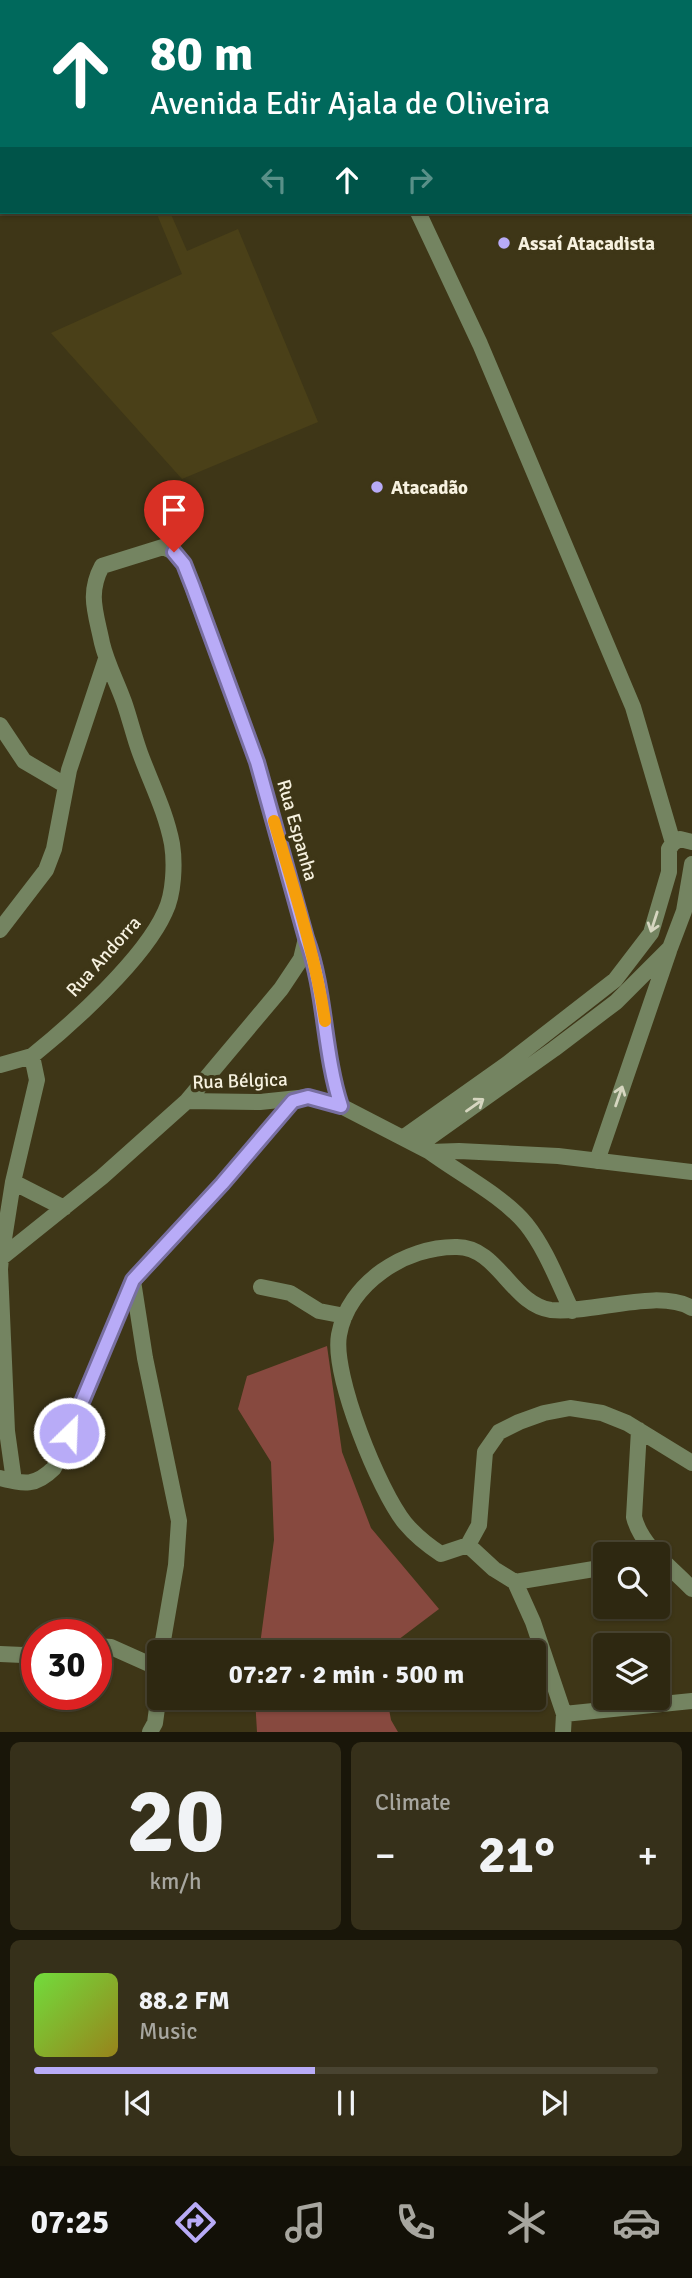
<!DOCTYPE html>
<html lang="en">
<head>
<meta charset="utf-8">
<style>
	body { margin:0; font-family:Signika,sans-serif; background:#36301a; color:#f1f3f6; height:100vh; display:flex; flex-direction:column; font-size:26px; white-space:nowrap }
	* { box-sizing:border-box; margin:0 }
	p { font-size:23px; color:#a7a69f }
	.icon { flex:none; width:38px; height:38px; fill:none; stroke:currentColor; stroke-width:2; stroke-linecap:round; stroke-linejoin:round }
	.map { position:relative; height:1732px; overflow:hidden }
	.side { display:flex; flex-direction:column; gap:10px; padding:10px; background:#191609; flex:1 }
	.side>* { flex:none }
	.banner { position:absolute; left:0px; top:0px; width:693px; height:214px; box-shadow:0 2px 5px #0004,0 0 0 2px #494431; background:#00695c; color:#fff; overflow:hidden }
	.fabs { position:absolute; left:593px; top:1542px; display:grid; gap:14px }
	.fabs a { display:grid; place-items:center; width:77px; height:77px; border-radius:7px; background:#2e2811; box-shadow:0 2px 5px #0004,0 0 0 2px #494431; font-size:35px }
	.speed { position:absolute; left:21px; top:1619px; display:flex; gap:14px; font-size:35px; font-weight:700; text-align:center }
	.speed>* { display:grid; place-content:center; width:91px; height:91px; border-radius:50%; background:#2e2811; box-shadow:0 2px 5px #0004,0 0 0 2px #494431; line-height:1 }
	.speed .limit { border:10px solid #d22; background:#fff; color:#111 }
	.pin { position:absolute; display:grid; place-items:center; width:60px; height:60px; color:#fff; margin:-72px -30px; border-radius:50% 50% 50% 0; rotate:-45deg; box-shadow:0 0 7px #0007 }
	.pin .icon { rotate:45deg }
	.me { position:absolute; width:77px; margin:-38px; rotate:24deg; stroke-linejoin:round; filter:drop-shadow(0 0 5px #0008) }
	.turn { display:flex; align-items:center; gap:24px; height:147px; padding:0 35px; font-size:32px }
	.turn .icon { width:91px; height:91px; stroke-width:2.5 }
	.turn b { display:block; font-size:49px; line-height:60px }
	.lanes { display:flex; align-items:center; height:66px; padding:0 35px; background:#0003; justify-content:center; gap:35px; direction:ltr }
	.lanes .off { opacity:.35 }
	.big { font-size:52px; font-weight:700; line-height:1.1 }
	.side .card { flex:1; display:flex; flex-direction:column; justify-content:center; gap:10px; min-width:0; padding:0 24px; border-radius:10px; background:#36301a }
	.side .dial { align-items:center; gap:0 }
	.dial b { font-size:91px; line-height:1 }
	.song { display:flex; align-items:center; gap:21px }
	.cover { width:84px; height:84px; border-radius:10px; background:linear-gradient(135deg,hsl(100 70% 55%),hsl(50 70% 35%)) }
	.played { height:7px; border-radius:4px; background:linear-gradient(90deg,#b8abf7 45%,#494431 45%) }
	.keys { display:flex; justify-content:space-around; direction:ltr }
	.heat { display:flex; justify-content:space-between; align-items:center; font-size:38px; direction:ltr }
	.side .tiles { flex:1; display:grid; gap:10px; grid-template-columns:1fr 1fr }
	.card:last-child { grid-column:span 2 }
	.trip { position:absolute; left:147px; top:1640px; width:399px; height:70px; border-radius:7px; background:#2e2811; box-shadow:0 2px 5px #0004,0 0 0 2px #494431; font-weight:700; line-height:70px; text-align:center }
	.tabs { display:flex; height:112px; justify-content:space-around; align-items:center; background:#121007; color:#a7a69f }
	.tabs .icon { width:49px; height:49px }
	.tabs .current { color:#b8abf7 }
	.tabs b { font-size:32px; color:#f1f3f6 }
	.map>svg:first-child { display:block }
	.built { fill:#4a4018 }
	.green { fill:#87493f }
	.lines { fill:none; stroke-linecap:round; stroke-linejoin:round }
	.minor { stroke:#748461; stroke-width:16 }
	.major { stroke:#b1d087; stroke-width:18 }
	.oneway { stroke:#d6d6c0 }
	.route-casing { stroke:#786fa1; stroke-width:18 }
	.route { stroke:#b8abf7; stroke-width:12 }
	.slow { stroke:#f59e0b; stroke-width:12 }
	.poi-dot { fill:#b8abf7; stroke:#3e3617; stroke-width:2.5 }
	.labels { text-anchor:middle; stroke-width:7; stroke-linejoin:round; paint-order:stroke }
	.poi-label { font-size:19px; font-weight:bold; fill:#f6f1df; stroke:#3e3617; text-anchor:start }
	.street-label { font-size:19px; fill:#f6f1df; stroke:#3e3617 }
</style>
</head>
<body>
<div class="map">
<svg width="692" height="1732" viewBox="0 0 692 1732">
	<rect width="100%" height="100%" fill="#3e3617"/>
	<path class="built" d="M156,212H170L187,251L238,229L318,422L182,479L51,333L182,274Z"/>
	<path class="green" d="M327,1346L342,1452L371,1528L439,1609L382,1652H259L274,1540L271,1462L238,1409L247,1376Z
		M255,1698H387L391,1720L398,1732H257Z"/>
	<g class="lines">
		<path class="minor" d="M320,0L321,2
			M418,212L480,344L633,707L673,843
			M0,725L24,761L65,785
			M0,930L46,870L54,849L69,770L106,659
			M306,938C326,992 323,1051 341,1106
			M0,1065L32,1056
			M187,1101L260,1102L308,1097L341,1106L430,1152L459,1151L558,1156L692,1172
			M404,1137L507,1064L615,980L651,933L669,872V849L673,843L680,839L692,842
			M419,1145L554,1049L616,1002L670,948L684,911L692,864
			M430,1152C460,1174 503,1196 526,1224C546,1249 558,1282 572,1311
			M597,1161L669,951
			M13,1182L64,1208
			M1,1258L102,1177L187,1101L281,989L301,959L306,938L257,762L184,564L174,552L163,547L102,566C87,594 96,613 102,643C107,664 117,682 124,702C130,719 134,737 140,753C151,783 166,812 172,844C175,863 174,894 165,912C144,959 73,1023 32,1056L37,1080L13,1182L1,1258L0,1269L7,1431L14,1481
			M261,1287L290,1293L319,1311L345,1316
			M639,1430L634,1517C641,1546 672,1568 692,1589
			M0,1478C24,1484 35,1487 54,1468L133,1281
			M468,1545L441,1554C427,1545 415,1535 405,1523C379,1491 332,1375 339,1335C348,1283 406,1246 457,1247C498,1247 512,1305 551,1310C592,1314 658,1288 692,1308
			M468,1545L479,1525L485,1452L499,1432L519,1422L544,1413L570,1408L602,1413L627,1423L692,1463
			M468,1545L494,1569L515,1582L533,1622L564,1714L563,1732
			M515,1582L606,1567
			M96,1646L111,1647L158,1668L159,1660
			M161,1652L176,1565L179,1521L145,1358L133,1281L222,1184L293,1101
			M0,1654L23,1655L37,1651
			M564,1714L692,1701
			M150,1732L155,1723L159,1693"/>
		<path class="major" d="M165,2L169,0
			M198,2L202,0
			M0,74H2
			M0,89L2,88"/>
	</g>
	<defs><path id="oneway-shaft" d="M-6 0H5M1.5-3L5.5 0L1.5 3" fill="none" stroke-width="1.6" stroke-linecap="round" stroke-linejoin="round" transform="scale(1.75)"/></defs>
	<g class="oneway">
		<use href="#oneway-shaft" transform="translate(654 922) rotate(108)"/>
		<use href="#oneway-shaft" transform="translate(619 1096) rotate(-71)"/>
		<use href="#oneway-shaft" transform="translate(475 1105) rotate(-35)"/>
	</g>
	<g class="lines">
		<defs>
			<path id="route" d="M69,1433L133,1280L222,1184L293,1101L308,1097L341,1106C323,1051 326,992 306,938L257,762L193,587L184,564L174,552"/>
		</defs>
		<use href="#route" class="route-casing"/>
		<use href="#route" class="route"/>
		<path class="slow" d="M274,821C293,887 315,953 325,1021"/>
	</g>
	<g class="poi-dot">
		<circle cx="504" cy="243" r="7"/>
		<circle cx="377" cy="487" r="7"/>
	</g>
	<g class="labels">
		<g class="poi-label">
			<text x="518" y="250">Assaí Atacadista</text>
			<text x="391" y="494">Atacadão</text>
		</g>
		<g class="street-label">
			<text transform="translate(298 830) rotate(74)" y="7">Rua Espanha</text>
			<text transform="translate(103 956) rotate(-48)" y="7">Rua Andorra</text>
			<text transform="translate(240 1080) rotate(-2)" y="7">Rua Bélgica</text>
		</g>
	</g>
</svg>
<div class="fabs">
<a><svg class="icon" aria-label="search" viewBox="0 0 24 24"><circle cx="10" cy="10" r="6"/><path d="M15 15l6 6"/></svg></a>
<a><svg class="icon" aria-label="layers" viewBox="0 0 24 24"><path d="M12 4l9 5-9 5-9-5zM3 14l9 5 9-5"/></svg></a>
</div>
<div class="speed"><div class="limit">30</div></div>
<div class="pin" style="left:174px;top:552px;background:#d93025"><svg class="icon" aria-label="arrive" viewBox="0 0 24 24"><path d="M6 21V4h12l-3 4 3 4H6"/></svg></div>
<svg class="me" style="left:69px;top:1433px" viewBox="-20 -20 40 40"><circle r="17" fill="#b8abf7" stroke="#fff" stroke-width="3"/><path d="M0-11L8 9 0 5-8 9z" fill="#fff"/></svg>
<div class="trip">07:27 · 2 min · 500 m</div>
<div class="banner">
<div class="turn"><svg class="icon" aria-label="ahead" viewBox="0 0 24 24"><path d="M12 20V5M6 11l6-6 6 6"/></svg><div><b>80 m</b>Avenida Edir Ajala de Oliveira</div></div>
<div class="lanes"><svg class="icon off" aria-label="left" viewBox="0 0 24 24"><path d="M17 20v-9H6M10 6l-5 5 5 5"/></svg><svg class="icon" aria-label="ahead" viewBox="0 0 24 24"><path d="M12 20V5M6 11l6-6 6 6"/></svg><svg class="icon off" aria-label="right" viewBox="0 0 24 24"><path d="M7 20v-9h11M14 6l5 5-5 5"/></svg></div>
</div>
</div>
<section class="side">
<div class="tiles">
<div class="card dial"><b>20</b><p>km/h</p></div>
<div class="card"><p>Climate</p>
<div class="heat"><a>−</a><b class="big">21°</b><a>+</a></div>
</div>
<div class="card">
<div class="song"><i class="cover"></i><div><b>88.2 FM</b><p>Music</p></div></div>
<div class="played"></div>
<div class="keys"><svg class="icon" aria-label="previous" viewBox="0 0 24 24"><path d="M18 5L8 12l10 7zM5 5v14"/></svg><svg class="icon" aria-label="pause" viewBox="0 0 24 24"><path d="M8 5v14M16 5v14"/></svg><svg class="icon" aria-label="next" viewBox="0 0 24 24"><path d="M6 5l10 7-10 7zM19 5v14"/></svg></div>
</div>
</div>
</section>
<nav class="tabs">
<b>07:25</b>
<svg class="icon current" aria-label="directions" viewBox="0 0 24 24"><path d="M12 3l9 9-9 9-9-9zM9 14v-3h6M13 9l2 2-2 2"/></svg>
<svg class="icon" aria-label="music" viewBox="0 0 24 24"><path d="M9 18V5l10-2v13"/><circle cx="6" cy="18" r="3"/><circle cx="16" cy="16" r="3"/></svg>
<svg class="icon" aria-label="phone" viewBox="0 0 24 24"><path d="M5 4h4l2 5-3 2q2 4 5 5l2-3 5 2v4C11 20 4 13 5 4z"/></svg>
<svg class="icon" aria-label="climate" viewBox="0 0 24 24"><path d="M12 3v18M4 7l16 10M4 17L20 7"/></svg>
<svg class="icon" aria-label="car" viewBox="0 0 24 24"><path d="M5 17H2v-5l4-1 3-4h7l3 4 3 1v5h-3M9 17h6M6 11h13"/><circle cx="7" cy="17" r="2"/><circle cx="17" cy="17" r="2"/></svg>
</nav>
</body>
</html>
